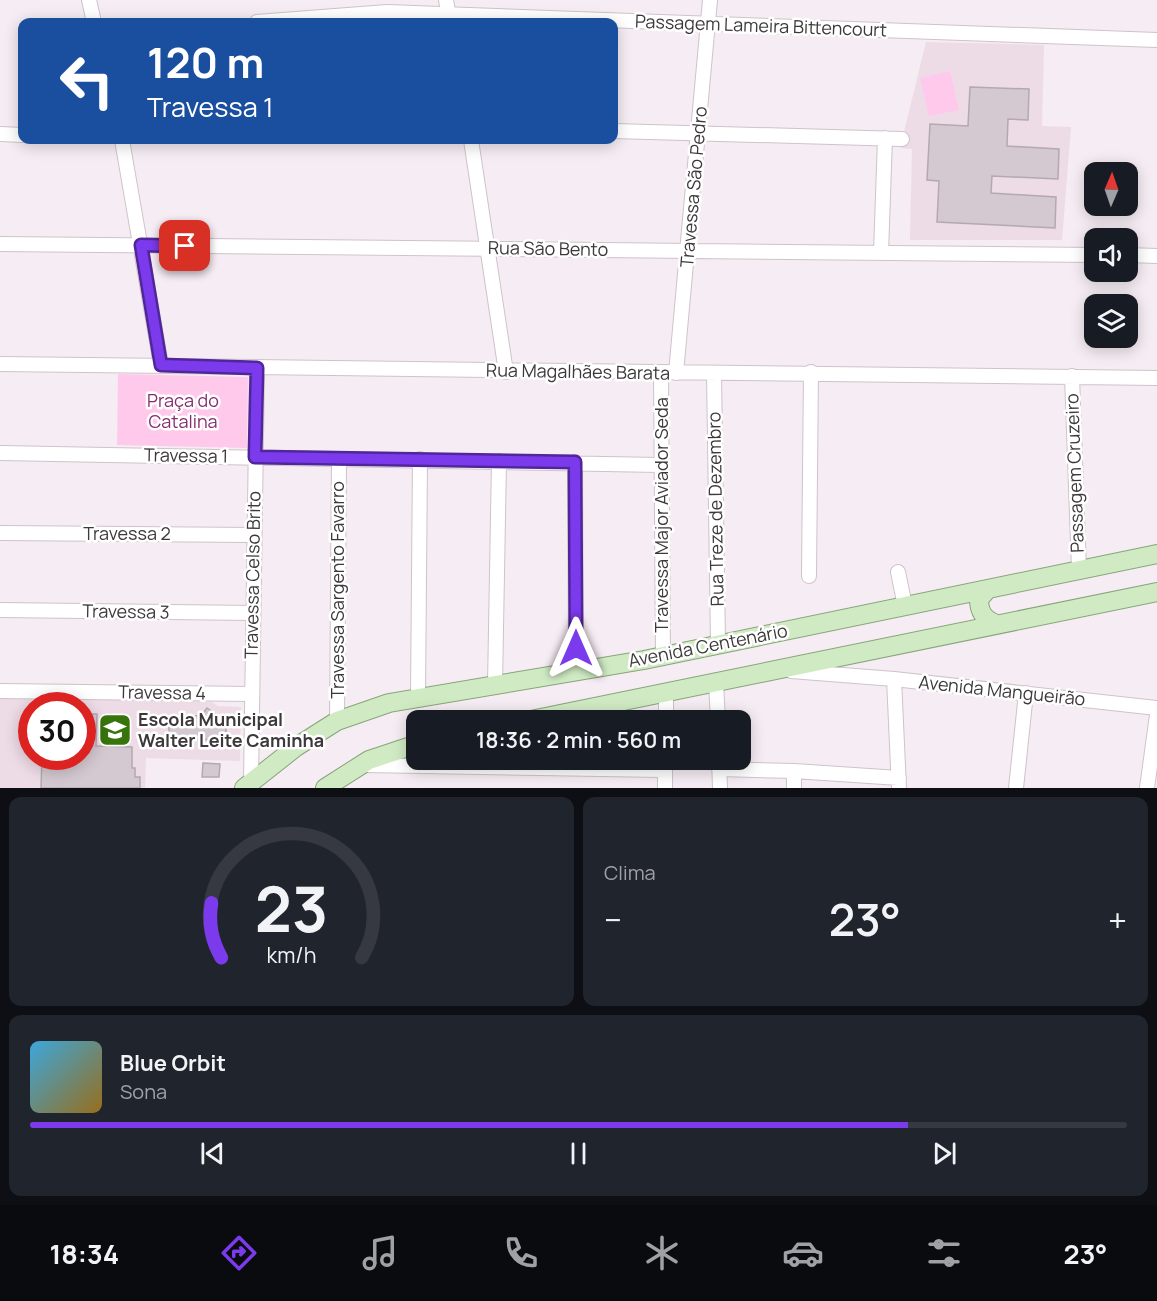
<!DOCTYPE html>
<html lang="pt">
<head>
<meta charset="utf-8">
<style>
	body { margin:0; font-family:Manrope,sans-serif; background:#20242c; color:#f1f3f6; height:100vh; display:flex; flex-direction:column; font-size:22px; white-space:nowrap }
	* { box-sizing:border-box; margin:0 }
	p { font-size:20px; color:#9ea1a6 }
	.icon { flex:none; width:33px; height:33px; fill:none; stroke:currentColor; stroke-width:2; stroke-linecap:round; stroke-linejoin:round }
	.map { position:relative; height:788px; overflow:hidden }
	.details { display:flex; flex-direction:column; gap:9px; padding:9px; background:#0d0f14; flex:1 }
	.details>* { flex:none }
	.top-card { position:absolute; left:18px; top:18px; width:600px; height:126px; border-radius:12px; box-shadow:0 3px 15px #0003; background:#1a4fa0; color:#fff; overflow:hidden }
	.needle { width:39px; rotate:2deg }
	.fabs { position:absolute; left:1084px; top:162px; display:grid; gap:12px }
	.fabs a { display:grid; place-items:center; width:54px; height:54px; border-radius:12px; background:#171b24; box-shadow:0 3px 15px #0003; font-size:30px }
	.speed { position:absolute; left:18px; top:692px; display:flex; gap:12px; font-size:30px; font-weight:700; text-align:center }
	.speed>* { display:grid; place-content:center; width:78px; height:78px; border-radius:50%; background:#171b24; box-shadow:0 3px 15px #0003; line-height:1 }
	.speed .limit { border:9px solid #d22; background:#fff; color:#111 }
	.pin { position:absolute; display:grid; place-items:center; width:51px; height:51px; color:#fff; margin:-26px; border-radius:12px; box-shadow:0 3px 9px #0006 }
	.me { position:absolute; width:66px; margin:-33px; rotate:0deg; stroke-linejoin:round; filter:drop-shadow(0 0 4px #0008) }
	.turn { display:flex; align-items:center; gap:21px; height:126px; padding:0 30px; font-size:27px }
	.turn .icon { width:78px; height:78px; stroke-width:2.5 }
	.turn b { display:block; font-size:42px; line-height:51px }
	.big { font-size:45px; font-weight:600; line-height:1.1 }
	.details .widget { flex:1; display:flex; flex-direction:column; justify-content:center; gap:9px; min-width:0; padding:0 21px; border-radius:12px; background:#20242c }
	.details .dial { align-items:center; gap:0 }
	.dial svg { height:156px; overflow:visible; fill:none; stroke:#363941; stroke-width:7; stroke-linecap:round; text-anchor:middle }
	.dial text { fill:#f1f3f6; stroke:none }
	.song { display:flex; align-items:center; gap:18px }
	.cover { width:72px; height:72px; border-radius:9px; background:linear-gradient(135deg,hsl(200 70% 55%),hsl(40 70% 35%)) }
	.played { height:6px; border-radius:3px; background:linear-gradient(90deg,#7c3aed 80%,#363941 80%) }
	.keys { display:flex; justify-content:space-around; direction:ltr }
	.heat { display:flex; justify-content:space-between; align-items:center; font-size:33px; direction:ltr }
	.details .tiles { flex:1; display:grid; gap:9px; grid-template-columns:1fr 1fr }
	.widget:last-child { grid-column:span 2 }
	.trip { position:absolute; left:406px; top:710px; width:345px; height:60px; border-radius:12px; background:#171b24; box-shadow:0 3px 15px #0003; font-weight:600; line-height:60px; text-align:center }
	.menu { display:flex; height:96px; justify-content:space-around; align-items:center; background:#090b0e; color:#9ea1a6 }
	.menu .icon { width:42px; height:42px }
	.menu .on { color:#7c3aed }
	.menu b { font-size:27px; color:#f1f3f6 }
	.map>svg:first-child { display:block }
	.built { fill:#eddbe6; fill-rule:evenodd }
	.green { fill:#ffc9ec }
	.building { fill:#d4c9d0; stroke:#b3a9af; stroke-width:1.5 }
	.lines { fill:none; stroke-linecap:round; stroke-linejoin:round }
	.minor-casing { stroke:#cec3ca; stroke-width:16 }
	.major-casing { stroke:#88a47a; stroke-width:20 }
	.minor { stroke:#fff; stroke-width:14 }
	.major { stroke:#d0ebc4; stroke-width:18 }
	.route-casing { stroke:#51269a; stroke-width:15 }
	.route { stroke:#7c3aed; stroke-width:10 }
	.labels { text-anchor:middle; stroke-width:5; stroke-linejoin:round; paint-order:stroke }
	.street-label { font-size:18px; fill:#3d393b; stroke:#fff }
	.park-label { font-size:18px; fill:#842e6e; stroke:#fff }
	.poi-label { font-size:18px; font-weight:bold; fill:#3d393b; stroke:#fff; text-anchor:start }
</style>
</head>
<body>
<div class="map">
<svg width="1157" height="788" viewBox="0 0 1157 788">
	<rect width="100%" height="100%" fill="#f6ecf3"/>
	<path class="built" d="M926,42L1044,45L1042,126L1071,127L1062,240H910L912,149L900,148Z
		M0,696L212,702L218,706L241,707L240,761L146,758L145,788H0ZM32,705H82V756H32Z"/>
	<path class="green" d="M950,71L959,110L929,116L920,78Z
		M118,374L248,377L247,448L117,445Z"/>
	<path class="building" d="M970,87L1029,89L1028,120L1008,119L1007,146L1059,149L1058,179L992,176L991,193L1056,197L1055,228L937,222L939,181L927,180L930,124L968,126Z
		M207,708L219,716H226V740L169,739V724H174V715L201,716Z
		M82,714H97L96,746L132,747V768H135V777H140V788H41L42,756H82Z
		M203,763L220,764L219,777H202Z"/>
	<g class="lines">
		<defs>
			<path id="minor" d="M89,0L94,22
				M446,0L450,22
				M257,22L387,12L1157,40
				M614,131L902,139
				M0,134L22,135
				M122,140L161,365
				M471,140L506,372
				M0,244L1095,255
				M881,253L885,138
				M1128,255L1157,256
				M0,364L1157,378
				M661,373L663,656
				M676,373L710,0
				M714,373L718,644
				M1072,376L1079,570
				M0,453L660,465
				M575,462L576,671
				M0,533L254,535
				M898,572L905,606
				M809,576L811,372
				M0,610L253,613
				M791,671L894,679L1157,708
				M894,679L899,788
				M716,683L718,720
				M495,685L499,461
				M0,691L252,694
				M418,697L420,459
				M666,720V694
				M337,721L339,459
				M719,759L720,788
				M364,765L665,770
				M719,769L794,771L899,778
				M794,771V788
				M251,782L257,368
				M665,788V759
				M1016,788L1026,693
				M1147,788L1157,715"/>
			<path id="major" d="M988,589L979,599C979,611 983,618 994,623
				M531,720L1157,592
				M244,788L296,747L337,721L389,703L644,660L1157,554
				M325,788L369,760L417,744"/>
		</defs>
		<use href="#minor" class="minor-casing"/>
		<use href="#major" class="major-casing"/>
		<use href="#minor" class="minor"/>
		<use href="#major" class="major"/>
	</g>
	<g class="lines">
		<defs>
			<path id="route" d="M185,246L141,245L161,365L257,368L255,457L575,462L576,648"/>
		</defs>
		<use href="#route" class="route-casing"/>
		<use href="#route" class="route"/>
	</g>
	<defs>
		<symbol id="school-square" viewBox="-11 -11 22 22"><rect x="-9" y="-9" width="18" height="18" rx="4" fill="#37740b" stroke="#fff"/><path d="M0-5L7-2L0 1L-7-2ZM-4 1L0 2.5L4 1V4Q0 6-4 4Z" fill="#fff"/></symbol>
	</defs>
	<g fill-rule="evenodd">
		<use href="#school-square" x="96" y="711" width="38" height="38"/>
	</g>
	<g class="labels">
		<g class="street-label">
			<text transform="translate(761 26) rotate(2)" y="6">Passagem Lameira Bittencourt</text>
			<text transform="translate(694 187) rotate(-85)" y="6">Travessa São Pedro</text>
			<text transform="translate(548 249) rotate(1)" y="6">Rua São Bento</text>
			<text transform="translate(578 372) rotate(1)" y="6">Rua Magalhães Barata</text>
			<text transform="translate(186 456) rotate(1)" y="6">Travessa 1</text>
			<text transform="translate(1075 473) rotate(-92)" y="6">Passagem Cruzeiro</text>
			<text transform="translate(716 509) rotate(-91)" y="6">Rua Treze de Dezembro</text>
			<text transform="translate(662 515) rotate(-90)" y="6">Travessa Major Aviador Seda</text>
			<text x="127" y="540">Travessa 2</text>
			<text transform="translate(253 575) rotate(-89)" y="6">Travessa Celso Brito</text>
			<text transform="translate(338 590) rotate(-90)" y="6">Travessa Sargento Favarro</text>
			<text transform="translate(126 612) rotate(1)" y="6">Travessa 3</text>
			<text transform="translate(708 646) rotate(-11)" y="6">Avenida Centenário</text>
			<text transform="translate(1002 691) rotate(6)" y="6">Avenida Mangueirão</text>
			<text transform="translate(162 693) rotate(1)" y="6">Travessa 4</text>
		</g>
		<g class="park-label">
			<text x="183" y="407">Praça do<tspan x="183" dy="21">Catalina</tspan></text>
		</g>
		<g class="poi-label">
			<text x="138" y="726">Escola Municipal<tspan x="138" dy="21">Walter Leite Caminha</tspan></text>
		</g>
	</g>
</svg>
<div class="fabs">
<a><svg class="needle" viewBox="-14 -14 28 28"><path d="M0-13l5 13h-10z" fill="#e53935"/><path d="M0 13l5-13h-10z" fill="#9ea1a6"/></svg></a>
<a><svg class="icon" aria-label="sound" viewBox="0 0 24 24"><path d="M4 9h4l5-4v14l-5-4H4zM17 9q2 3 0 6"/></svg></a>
<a><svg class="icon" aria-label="layers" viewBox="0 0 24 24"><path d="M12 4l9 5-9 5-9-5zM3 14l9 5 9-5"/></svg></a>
</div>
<div class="speed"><div class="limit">30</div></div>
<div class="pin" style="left:185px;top:246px;background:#d93025"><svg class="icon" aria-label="arrive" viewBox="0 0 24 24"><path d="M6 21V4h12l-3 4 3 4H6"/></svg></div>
<svg class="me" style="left:576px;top:648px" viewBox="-20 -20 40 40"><path d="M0-17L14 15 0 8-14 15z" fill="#7c3aed" stroke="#fff" stroke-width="4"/></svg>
<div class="trip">18:36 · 2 min · 560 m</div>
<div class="top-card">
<div class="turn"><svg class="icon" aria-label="left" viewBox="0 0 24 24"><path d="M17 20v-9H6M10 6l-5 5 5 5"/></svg><div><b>120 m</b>Travessa 1</div></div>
</div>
</div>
<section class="details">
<div class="tiles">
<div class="widget dial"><svg viewBox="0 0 100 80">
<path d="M14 69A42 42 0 1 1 86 69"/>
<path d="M14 69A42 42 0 0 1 9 41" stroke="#7c3aed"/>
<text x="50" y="56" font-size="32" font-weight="700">23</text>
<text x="50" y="72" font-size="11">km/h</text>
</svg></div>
<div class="widget"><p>Clima</p>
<div class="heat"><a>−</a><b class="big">23°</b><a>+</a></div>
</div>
<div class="widget">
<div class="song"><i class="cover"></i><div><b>Blue Orbit</b><p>Sona</p></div></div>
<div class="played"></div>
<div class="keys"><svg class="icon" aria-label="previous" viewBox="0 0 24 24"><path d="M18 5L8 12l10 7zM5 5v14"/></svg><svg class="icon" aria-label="pause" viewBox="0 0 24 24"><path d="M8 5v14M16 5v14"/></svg><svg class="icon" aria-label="next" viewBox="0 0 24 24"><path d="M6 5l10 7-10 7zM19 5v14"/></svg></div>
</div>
</div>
</section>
<nav class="menu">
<b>18:34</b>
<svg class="icon on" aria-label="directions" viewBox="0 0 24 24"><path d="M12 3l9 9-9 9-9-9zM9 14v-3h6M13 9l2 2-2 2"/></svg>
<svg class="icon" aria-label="music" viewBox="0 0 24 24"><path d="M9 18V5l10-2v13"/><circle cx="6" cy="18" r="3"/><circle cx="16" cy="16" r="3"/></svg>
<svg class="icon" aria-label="phone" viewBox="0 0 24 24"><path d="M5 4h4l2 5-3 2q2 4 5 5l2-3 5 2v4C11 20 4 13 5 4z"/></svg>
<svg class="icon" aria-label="climate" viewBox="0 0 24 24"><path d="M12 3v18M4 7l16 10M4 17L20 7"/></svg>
<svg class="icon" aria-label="car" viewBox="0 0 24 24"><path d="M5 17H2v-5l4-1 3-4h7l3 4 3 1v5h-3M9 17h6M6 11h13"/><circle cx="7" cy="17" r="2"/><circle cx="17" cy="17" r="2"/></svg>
<svg class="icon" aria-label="filters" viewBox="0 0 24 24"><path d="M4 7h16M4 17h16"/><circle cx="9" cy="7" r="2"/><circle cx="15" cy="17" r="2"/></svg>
<b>23°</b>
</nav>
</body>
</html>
